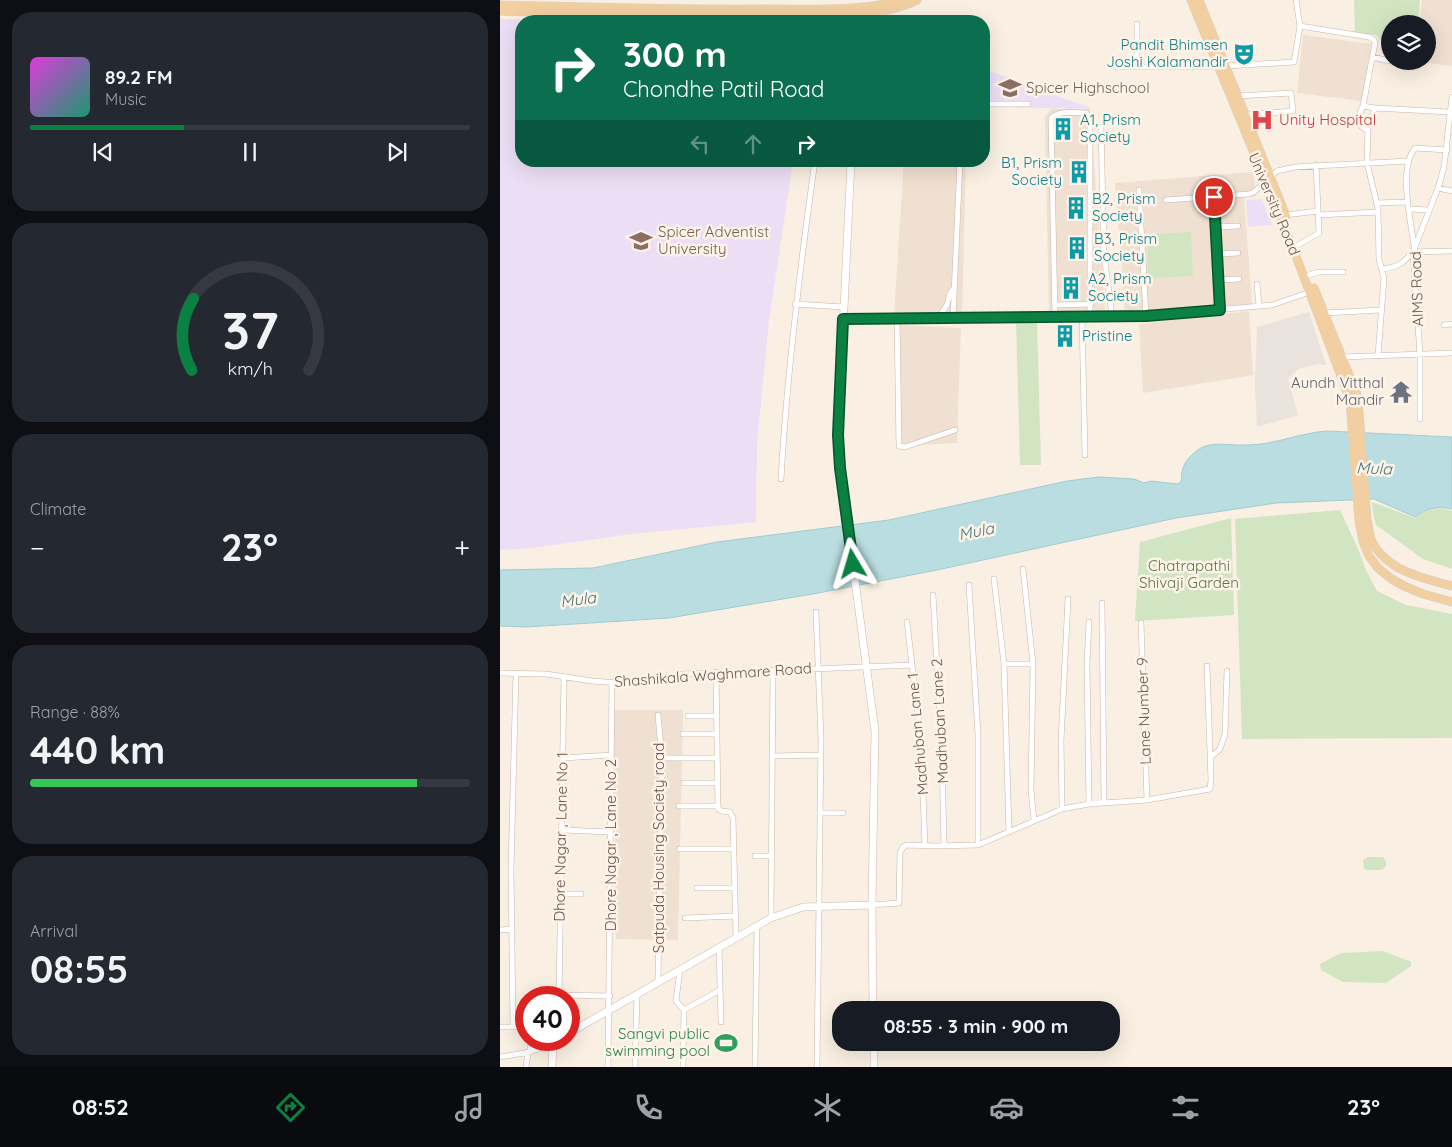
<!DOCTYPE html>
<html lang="en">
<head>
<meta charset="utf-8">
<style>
	body { margin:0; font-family:Quicksand,sans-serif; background:#242831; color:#f1f3f6; height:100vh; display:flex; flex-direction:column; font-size:19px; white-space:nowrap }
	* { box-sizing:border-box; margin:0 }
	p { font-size:16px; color:#9ea1a6 }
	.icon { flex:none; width:28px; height:28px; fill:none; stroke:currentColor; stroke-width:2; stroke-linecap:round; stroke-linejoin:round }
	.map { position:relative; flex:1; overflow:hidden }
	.panel { display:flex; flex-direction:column; gap:12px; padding:12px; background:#0d0f14; width:500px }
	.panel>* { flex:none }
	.banner { position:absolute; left:15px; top:15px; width:475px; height:152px; border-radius:20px; box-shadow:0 5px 20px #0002; background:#0b6e4f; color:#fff; overflow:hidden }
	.tools { position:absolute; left:881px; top:15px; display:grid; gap:10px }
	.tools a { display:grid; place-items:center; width:55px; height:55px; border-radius:50%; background:#171b24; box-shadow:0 5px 20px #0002; font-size:25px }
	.speed { position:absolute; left:15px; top:986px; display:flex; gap:10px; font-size:25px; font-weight:700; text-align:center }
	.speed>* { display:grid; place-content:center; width:65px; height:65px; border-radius:50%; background:#171b24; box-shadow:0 5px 20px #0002; line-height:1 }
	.speed .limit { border:8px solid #d22; background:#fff; color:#111 }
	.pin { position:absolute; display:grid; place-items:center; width:42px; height:42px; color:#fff; margin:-21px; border:2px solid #fff; border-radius:50%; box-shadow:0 1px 5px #0007 }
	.me { position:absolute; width:55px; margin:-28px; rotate:353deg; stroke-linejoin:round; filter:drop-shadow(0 0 4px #0008) }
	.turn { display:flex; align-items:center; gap:18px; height:105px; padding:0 25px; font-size:22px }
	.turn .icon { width:65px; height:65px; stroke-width:2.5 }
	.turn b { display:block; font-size:35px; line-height:42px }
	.lanes { display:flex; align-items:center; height:48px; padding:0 25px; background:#0003; justify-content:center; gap:25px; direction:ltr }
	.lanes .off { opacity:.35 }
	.big { font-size:38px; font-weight:800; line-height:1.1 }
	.panel .tile { flex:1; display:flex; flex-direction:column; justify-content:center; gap:8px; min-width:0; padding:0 18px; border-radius:20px; background:#242831 }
	.panel .dial { align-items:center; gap:0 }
	.dial svg { height:130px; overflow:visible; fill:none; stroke:#363941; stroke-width:7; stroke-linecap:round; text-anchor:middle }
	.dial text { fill:#f1f3f6; stroke:none }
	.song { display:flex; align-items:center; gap:15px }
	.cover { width:60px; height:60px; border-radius:8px; background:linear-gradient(135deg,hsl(300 70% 55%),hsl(160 70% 35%)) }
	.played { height:5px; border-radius:2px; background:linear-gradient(90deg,#0b8043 35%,#363941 35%) }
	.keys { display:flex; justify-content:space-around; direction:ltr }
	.heat { display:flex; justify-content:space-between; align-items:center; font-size:28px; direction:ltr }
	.charge { height:8px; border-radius:4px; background:linear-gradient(90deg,#34c759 88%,#363941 0) }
	.trip { position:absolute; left:332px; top:1001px; width:288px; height:50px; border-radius:20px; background:#171b24; box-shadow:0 5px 20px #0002; font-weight:800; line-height:50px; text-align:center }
	.tab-bar { display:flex; height:80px; justify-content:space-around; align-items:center; background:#090b0e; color:#9ea1a6 }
	.tab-bar .icon { width:35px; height:35px }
	.tab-bar .active { color:#0b8043 }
	.tab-bar b { font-size:22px; color:#f1f3f6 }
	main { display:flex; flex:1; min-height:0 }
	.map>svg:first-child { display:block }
	.residential { fill:#f0e0d2 }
	.industrial { fill:#e9e2dd }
	.education { fill:#ecdff5 }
	.green { fill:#d2e5c3 }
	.water { fill:#b9dde0; stroke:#a1ccd0 }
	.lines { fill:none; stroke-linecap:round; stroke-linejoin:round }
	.street-casing { stroke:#c8b6ab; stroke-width:6 }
	.secondary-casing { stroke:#cdb8ab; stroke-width:8 }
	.primary-casing { stroke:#d6d0cd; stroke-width:9 }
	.street { stroke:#fff; stroke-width:5 }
	.secondary { stroke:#fff; stroke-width:7 }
	.primary { stroke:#f1cfa1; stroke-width:8 }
	.route-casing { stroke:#07532c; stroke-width:12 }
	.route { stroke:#0b8043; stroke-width:9 }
	.labels { text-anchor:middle; stroke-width:5; stroke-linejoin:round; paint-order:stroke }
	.culture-label { font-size:15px; fill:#0d838f; stroke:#fdf3e8; text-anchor:start }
	.education-label { font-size:15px; fill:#785e54; stroke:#fdf3e8; text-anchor:start }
	.health-label { font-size:15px; fill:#be3a42; stroke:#fdf3e8; text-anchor:start }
	.street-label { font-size:15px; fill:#6e564c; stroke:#fdf3e8 }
	.worship-label { font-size:15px; fill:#5b616d; stroke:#fdf3e8; text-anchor:end }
	.park-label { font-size:15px; fill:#597848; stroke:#fdf3e8 }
	.leisure-label { font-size:15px; fill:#27864d; stroke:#fdf3e8; text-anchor:end }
	.water-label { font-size:16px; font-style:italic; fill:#457378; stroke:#fdf3e8 }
</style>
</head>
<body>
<main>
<section class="panel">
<div class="tile">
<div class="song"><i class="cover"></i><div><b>89.2 FM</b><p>Music</p></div></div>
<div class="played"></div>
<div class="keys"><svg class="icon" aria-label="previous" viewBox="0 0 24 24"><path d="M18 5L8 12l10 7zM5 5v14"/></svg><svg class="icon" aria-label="pause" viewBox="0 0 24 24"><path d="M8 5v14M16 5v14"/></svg><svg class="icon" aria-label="next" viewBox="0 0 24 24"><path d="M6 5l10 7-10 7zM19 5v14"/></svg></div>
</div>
<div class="tile dial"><svg viewBox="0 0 100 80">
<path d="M14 69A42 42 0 1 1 86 69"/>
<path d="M14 69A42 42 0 0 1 15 25" stroke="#0b8043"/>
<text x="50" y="56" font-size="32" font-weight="700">37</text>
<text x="50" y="72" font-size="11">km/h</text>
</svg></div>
<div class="tile"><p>Climate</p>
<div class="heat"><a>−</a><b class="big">23°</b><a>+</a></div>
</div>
<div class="tile"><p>Range · 88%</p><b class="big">440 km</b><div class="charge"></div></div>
<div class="tile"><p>Arrival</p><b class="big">08:55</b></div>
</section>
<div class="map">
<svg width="952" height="1067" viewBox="0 0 952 1067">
	<rect width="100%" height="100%" fill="#f9efe2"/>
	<path class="residential" d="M922,0H952V66L913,61H928V24H919Z
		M803,35L871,44L862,101L797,93Z
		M551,109H590L605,311L549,315L545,117Z
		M404,161H466L462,316H394Z
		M753,172L756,196L744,198L752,304L625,314L615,183Z
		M749,311L753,375L643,393L639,324Z
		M396,325L461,328L457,443L398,446Z
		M113,710H183L178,940L116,939Z"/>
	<path class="industrial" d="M809,312L826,365L817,364L798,369L788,379L798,415L757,427L755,385L757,327Z"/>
	<path class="education" d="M0,19L69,21H21V161H293L269,321L257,443L256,522L132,534L32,548L0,550Z
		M484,69L593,109L484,107Z
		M762,199L772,225L748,227L746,200Z"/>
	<path class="green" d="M854,0H920L918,24H890V43H883L876,35L855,33Z
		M691,232L693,276L648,278L647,234Z
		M516,322H537L541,465H520Z
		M872,502L915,518C927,509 937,507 952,511V569L923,559L876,525L873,513Z
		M840,510L859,551L866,570L877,591L906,605L952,614V738L742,739L735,519Z
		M731,518L734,615L635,621L640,542Z
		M868,857H883L886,861V866L882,870H868L864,869L863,860Z
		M883,951L911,962V966L886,983L843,982L821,970L820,964L841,953Z"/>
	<path class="water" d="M827,431L952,437V509C938,506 927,508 915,517L874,499L776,503L676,518L437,570L313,594L169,618L27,627L0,626V570L93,568L217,542L389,520L567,481L599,477L634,479L644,483L651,481L677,484L680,483C683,478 681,476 682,472C683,463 693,452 701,448C713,441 733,446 747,445C774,445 800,433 827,431Z"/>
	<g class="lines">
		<defs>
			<path id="street" d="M796,0L800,26
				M637,24V67
				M872,57L890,61
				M891,61L915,66
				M726,66L794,62L800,26L869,37L874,40L875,43L863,106L875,108
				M616,67H717
				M738,96L791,93L793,111L746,115
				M484,104H528
				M863,106L860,113L861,126L868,131
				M601,127L604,254L612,316
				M938,188L952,191
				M639,190L646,316
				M715,197L720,310
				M666,200L749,194L754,192L777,171L795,167L908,161
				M876,203L908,202
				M910,209L929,210
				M785,215L818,211
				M818,215L878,212
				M716,227L738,226
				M914,246C911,221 898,169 915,148L947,150
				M793,248L819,233L816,165
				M717,254L738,253
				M882,269C898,267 902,264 913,252L952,251
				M809,275L819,272H843
				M718,280L739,279
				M757,284L759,306
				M295,304L344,307
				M555,305L591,304
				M824,313L881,310
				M582,316L585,455
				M555,317L551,118C560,110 575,113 586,113L590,118V316
				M438,318L447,305L450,293L454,288
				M453,318L460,161
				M343,319L646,316L772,305L810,292
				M397,319L399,446L405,447L455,430
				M944,325L952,324
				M878,356L884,278L879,259L878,208L867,163L868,127L875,108L949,112
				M842,357L952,353
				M920,419V355L913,252L938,188L944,167L952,97
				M281,479C287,372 300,267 315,161
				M523,569L533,664L531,790L534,821
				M494,579L504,664L509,832
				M469,585L478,735V845
				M433,595L442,756L444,846
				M602,603L604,803
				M316,612L321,739L317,1067
				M407,622L421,741L425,846
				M589,622L587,664L589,804
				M641,623L647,800
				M504,664H533
				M216,672L218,808L221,811L230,812L233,818L236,937
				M0,673L46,674L92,681L119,683L156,680L184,674L412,665
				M188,716H216
				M183,734H217
				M273,756L321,755
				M711,757L720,749L725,734L727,671
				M63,758L111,755
				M162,758H217
				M184,783H217
				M179,806H218
				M562,809L561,741L568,599
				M320,813H343
				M62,830L110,832
				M180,849H234
				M255,856H272
				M197,888H235
				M61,894H81
				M372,905L399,903L400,852L404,846L407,845L436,846L478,845L562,809L589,804L647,800L710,789L711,780L707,666
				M185,918L236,916
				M271,918L273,670
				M0,930L12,929
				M219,947L221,1022
				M180,969L176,1001L184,1010
				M158,981L162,758L158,715
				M59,995L110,996
				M59,998L64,677
				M184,1010L220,990
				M0,1027H26
				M13,1027L11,869L16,673
				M30,1040V1052
				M0,1057L30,1052L53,1043L54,1040
				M26,1067L28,1053
				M108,1067L112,682
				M135,1067L137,993
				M183,1067L184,1010
				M255,1067L257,926"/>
			<path id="secondary" d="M381,6L382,21
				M351,161L338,435L340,468L375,731L372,905L373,1010
				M69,1033L271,918L303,907L372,905
				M374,1042V1067
				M52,1067L53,1043L58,1040"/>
			<path id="primary" d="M691,0L793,248L850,400L859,521L863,541L869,556L878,568L890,578L904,586L923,594L952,602
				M699,0L786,216
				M0,5C89,7 177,10 266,9C308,9 361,12 401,0
				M0,11C88,14 175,16 263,16C307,16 379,20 417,0
				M814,288L858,397L867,520C869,526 869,534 871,539C884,570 922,578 952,586"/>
		</defs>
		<use href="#street" class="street-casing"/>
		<use href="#secondary" class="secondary-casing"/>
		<use href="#primary" class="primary-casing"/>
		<use href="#street" class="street"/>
		<use href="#secondary" class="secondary"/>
		<use href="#primary" class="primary"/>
	</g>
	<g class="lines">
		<defs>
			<path id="route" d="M353,564L340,468L338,435L343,319L646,316L720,310L714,197"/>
		</defs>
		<use href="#route" class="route-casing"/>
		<use href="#route" class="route"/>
	</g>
	<defs>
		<symbol id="theatre-bare" viewBox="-9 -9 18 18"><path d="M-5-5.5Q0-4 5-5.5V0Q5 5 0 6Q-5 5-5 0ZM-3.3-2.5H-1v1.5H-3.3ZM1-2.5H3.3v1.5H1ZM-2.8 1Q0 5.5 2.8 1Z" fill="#0f9aa8" stroke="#fdf3e8" stroke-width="2.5" paint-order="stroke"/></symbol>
		<symbol id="school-bare" viewBox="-9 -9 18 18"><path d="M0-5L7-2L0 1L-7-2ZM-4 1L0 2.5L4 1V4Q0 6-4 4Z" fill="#8d6e63" stroke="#fdf3e8" stroke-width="2.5" paint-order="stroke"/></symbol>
		<symbol id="hospital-bare" viewBox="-9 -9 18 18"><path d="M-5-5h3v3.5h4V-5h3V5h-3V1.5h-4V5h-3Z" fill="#e0444e" stroke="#fdf3e8" stroke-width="2.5" paint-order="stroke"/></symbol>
		<symbol id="building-bare" viewBox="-9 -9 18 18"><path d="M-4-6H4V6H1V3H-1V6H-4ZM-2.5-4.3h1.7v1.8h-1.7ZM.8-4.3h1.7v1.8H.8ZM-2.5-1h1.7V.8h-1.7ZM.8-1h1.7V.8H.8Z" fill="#0f9aa8" stroke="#fdf3e8" stroke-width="2.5" paint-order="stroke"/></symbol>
		<symbol id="university-bare" viewBox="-9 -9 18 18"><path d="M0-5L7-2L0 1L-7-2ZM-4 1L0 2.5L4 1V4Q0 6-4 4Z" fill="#8d6e63" stroke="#fdf3e8" stroke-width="2.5" paint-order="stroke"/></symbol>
		<symbol id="temple-bare" viewBox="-9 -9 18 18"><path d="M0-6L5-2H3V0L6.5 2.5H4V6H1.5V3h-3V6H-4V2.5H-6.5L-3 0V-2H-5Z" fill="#6b7280" stroke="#fdf3e8" stroke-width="2.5" paint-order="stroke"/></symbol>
		<symbol id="stadium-bare" viewBox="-9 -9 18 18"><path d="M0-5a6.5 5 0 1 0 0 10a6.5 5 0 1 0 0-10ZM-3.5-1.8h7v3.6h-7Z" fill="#2e9e5b" stroke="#fdf3e8" stroke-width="2.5" paint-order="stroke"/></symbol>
	</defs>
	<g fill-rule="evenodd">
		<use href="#theatre-bare" x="728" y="38" width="32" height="32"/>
		<use href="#school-bare" x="494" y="72" width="32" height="32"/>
		<use href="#hospital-bare" x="746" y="104" width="32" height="32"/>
		<use href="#building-bare" x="547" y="113" width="32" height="32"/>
		<use href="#building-bare" x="563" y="156" width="32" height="32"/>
		<use href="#building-bare" x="560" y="192" width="32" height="32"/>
		<use href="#university-bare" x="125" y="225" width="32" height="32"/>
		<use href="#building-bare" x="561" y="232" width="32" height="32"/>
		<use href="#building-bare" x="555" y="272" width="32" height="32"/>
		<use href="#building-bare" x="549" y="320" width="32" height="32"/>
		<use href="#temple-bare" x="885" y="376" width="32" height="32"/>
		<use href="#stadium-bare" x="210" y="1027" width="32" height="32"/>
	</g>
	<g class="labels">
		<g class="culture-label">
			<text x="728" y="50" text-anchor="end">Pandit Bhimsen<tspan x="728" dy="17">Joshi Kalamandir</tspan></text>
			<text x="580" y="125">A1, Prism<tspan x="580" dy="17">Society</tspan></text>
			<text x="562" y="168" text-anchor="end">B1, Prism<tspan x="562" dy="17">Society</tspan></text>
			<text x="592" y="204">B2, Prism<tspan x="592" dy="17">Society</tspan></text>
			<text x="594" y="244">B3, Prism<tspan x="594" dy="17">Society</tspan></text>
			<text x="588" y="284">A2, Prism<tspan x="588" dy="17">Society</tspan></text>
			<text x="582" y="341">Pristine</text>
		</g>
		<g class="education-label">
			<text x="526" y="93">Spicer Highschool</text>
			<text x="158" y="237">Spicer Adventist<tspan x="158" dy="17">University</tspan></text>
		</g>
		<g class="health-label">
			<text x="779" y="125">Unity Hospital</text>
		</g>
		<g class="street-label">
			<text transform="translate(774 204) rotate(67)" y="5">University Road</text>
			<text transform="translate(917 289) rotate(-92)" y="5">AIMS Road</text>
			<text transform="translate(213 675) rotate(-4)" y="5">Shashikala Waghmare Road</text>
			<text transform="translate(644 711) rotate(-92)" y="5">Lane Number 9</text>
			<text transform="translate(440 721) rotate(-93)" y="5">Madhuban Lane 2</text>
			<text transform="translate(418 734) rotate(-95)" y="5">Madhuban Lane 1</text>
			<text transform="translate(61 837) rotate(-89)" y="5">Dhore Nagar , Lane No 1</text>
			<text transform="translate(111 845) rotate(-90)" y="5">Dhore Nagar , Lane No 2</text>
			<text transform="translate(159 848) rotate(-90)" y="5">Satpuda Housing Society road</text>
		</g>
		<g class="worship-label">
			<text x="884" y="388">Aundh Vitthal<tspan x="884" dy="17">Mandir</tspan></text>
		</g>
		<g class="park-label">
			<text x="689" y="571">Chatrapathi<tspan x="689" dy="17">Shivaji Garden</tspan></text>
		</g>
		<g class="leisure-label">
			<text x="210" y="1039">Sangvi public<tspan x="210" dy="17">swimming pool</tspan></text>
		</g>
		<g class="water-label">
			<text transform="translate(874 468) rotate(2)" y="6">Mula</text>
			<text transform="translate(476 531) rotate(-12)" y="6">Mula</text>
			<text transform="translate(78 599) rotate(-7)" y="6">Mula</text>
		</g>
	</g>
</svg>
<div class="tools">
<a><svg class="icon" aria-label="layers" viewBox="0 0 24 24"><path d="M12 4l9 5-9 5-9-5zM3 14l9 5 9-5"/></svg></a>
</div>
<div class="speed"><div class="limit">40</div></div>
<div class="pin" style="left:714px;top:197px;background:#d93025"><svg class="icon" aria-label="arrive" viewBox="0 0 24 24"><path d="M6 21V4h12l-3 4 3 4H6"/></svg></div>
<svg class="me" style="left:353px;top:564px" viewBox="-20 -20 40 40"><path d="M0-17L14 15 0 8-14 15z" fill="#0b8043" stroke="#fff" stroke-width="4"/></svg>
<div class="trip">08:55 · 3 min · 900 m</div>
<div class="banner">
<div class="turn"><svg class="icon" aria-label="right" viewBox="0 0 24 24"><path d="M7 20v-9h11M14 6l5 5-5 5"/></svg><div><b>300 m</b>Chondhe Patil Road</div></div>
<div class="lanes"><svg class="icon off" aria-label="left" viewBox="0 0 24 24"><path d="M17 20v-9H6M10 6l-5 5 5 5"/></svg><svg class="icon off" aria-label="ahead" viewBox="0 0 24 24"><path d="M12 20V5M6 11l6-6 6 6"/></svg><svg class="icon" aria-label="right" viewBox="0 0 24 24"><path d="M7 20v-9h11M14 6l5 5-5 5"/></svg></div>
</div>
</div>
</main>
<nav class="tab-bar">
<b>08:52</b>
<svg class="icon active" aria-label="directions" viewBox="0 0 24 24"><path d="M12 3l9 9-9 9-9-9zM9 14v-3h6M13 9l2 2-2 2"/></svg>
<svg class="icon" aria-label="music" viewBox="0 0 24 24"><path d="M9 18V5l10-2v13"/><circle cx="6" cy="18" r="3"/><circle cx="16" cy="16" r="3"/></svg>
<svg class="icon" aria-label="phone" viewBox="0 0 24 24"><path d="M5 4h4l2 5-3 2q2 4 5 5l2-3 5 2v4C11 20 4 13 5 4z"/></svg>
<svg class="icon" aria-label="climate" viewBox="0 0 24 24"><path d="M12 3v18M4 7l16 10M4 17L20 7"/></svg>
<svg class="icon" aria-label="car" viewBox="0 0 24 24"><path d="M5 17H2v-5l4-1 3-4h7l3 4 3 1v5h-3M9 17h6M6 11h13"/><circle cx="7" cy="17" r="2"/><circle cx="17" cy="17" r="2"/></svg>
<svg class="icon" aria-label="filters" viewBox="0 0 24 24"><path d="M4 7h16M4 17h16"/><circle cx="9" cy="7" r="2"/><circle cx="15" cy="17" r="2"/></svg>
<b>23°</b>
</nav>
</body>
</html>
